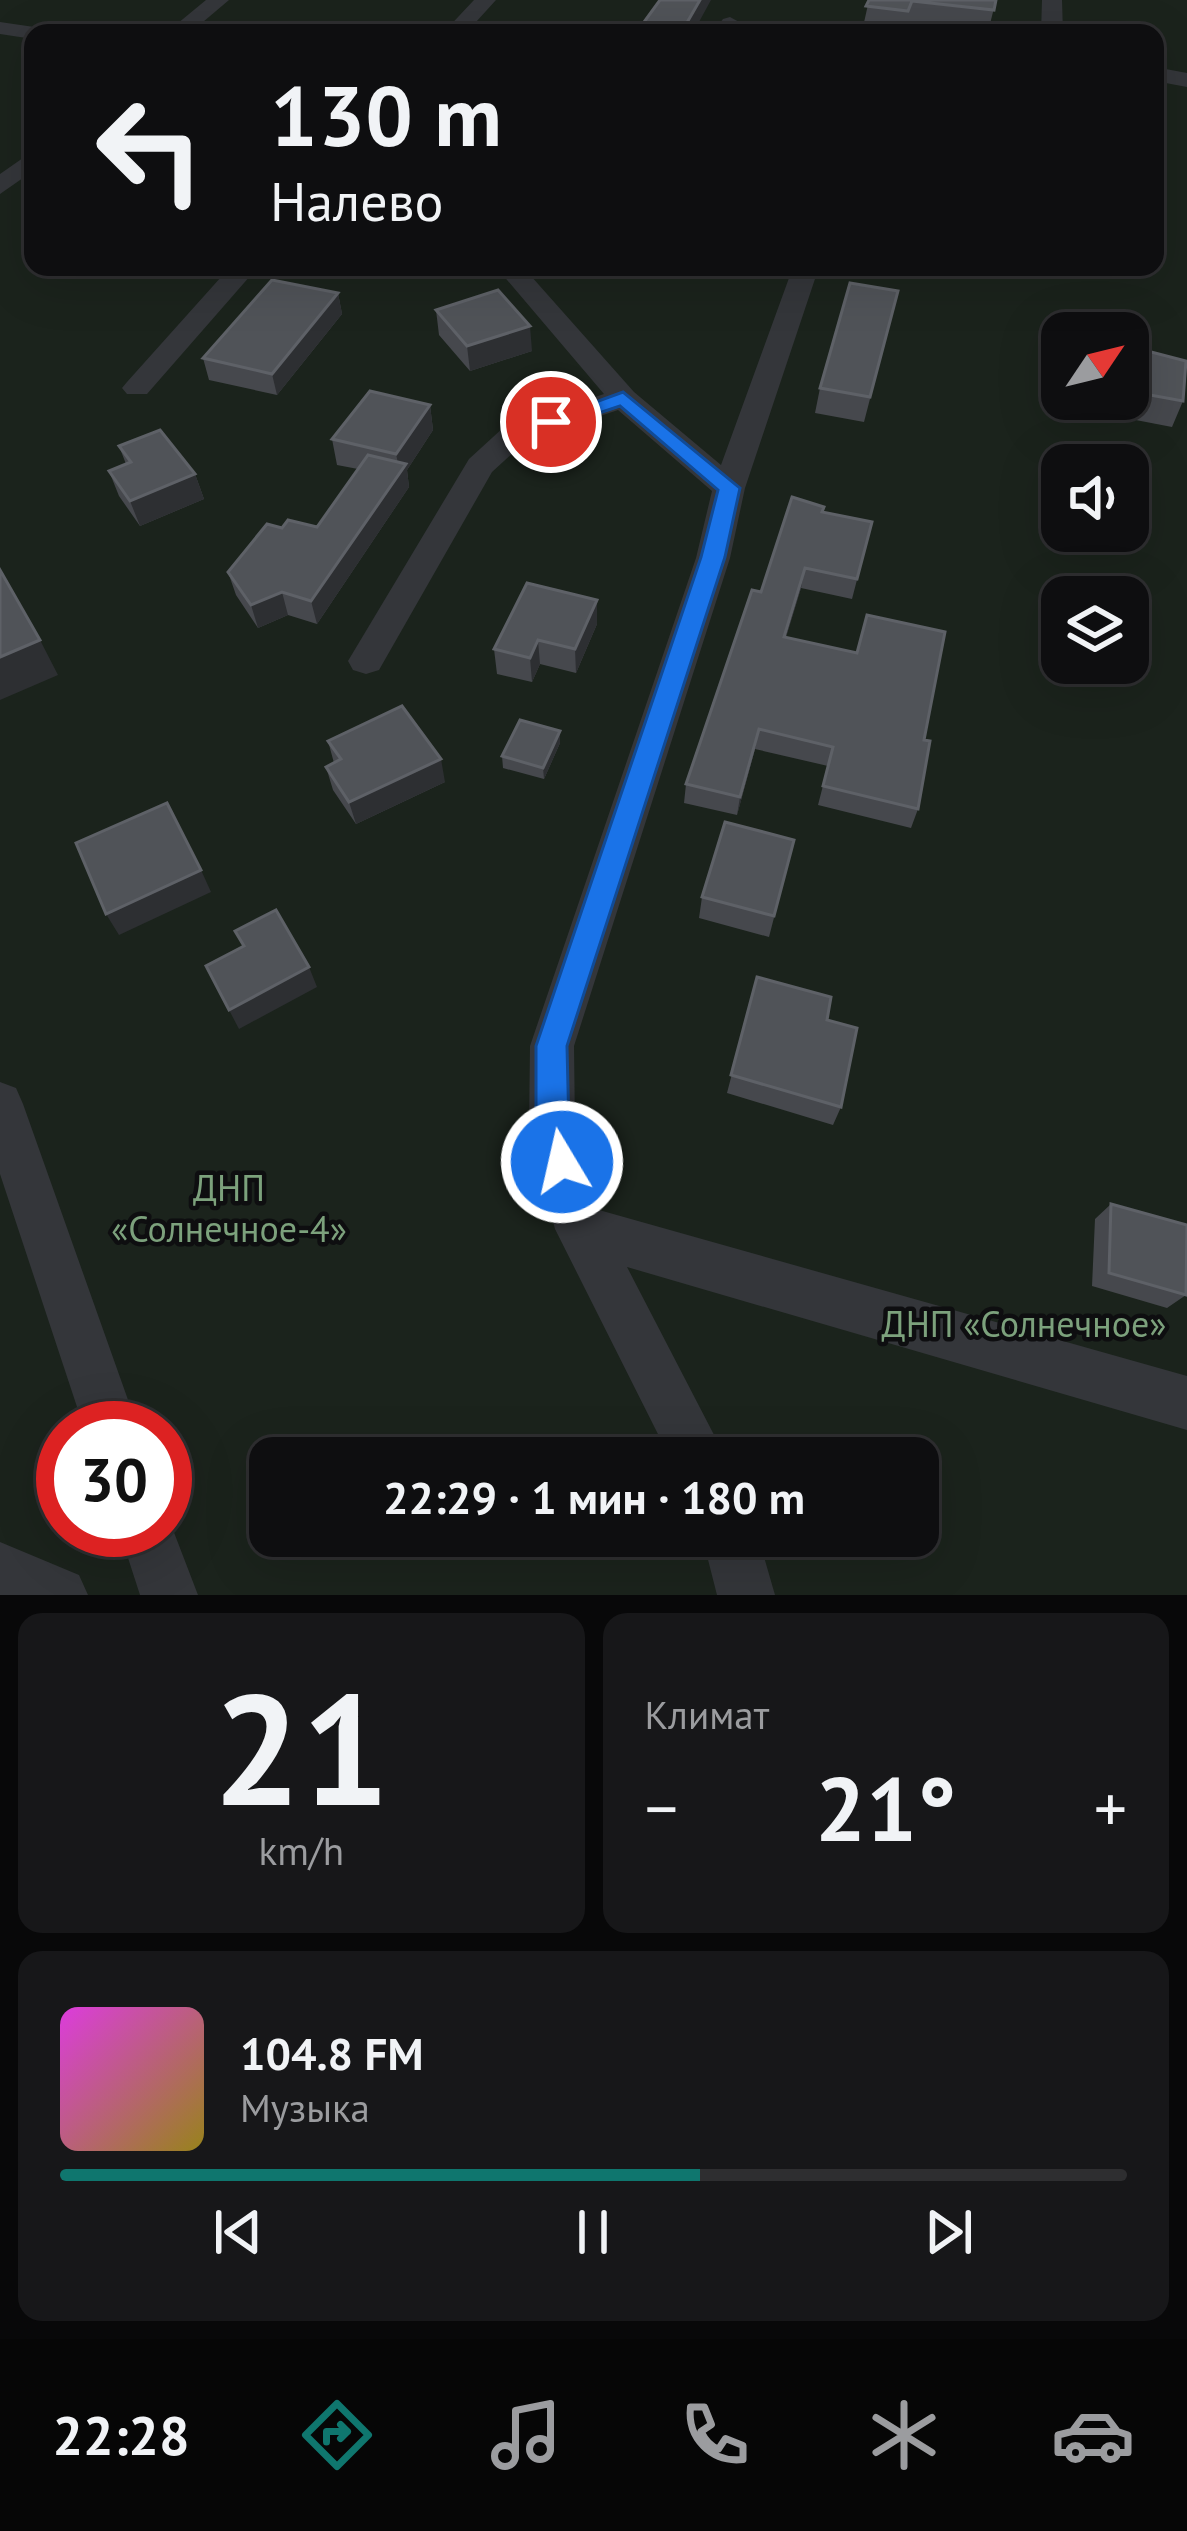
<!DOCTYPE html>
<html lang="ru">
<head>
<meta charset="utf-8">
<style>
	body { margin:0; font-family:"PT Sans",sans-serif; background:#171719; color:#f1f3f6; height:100vh; display:flex; flex-direction:column; font-size:45px; white-space:nowrap }
	* { box-sizing:border-box; margin:0 }
	p { font-size:39px; color:#9b9c9f }
	.icon { flex:none; width:66px; height:66px; fill:none; stroke:currentColor; stroke-width:2; stroke-linecap:round; stroke-linejoin:round }
	.map { position:relative; height:1595px; overflow:hidden }
	.panel { display:flex; flex-direction:column; gap:18px; padding:18px; background:#080809; flex:1 }
	.panel>* { flex:none }
	.banner { position:absolute; left:24px; top:24px; width:1140px; height:252px; border-radius:24px; box-shadow:0 12px 48px #0002,0 0 0 3px #2e2e30; background:#0e0e10; color:#f1f3f6; overflow:hidden }
	.needle { width:78px; rotate:55deg }
	.controls { position:absolute; left:1041px; top:312px; display:grid; gap:24px }
	.controls a { display:grid; place-items:center; width:108px; height:108px; border-radius:24px; background:#0e0e10; box-shadow:0 12px 48px #0002,0 0 0 3px #2e2e30; font-size:60px }
	.speed { position:absolute; left:36px; top:1401px; display:flex; gap:24px; font-size:60px; font-weight:700; text-align:center }
	.speed>* { display:grid; place-content:center; width:156px; height:156px; border-radius:50%; background:#0e0e10; box-shadow:0 12px 48px #0002,0 0 0 3px #2e2e30; line-height:1 }
	.speed .limit { border:18px solid #d22; background:#fff; color:#111 }
	.pin { position:absolute; display:grid; place-items:center; width:102px; height:102px; color:#fff; margin:-51px; border:6px solid #fff; border-radius:50%; box-shadow:0 3px 12px #0007 }
	.me { position:absolute; width:132px; margin:-66px; rotate:351deg; stroke-linejoin:round; filter:drop-shadow(0 0 9px #0008) }
	.turn { display:flex; align-items:center; gap:42px; height:252px; padding:0 48px; font-size:54px }
	.turn .icon { width:156px; height:156px; stroke-width:2.5 }
	.turn b { display:block; font-size:84px; line-height:102px }
	.big { font-size:90px; font-weight:700; line-height:1.1 }
	.panel .card { flex:1; display:flex; flex-direction:column; justify-content:center; gap:18px; min-width:0; padding:0 42px; border-radius:24px; background:#171719 }
	.panel .dial { align-items:center; gap:0 }
	.dial b { font-size:156px; line-height:1 }
	.song { display:flex; align-items:center; gap:36px }
	.cover { width:144px; height:144px; border-radius:18px; background:linear-gradient(135deg,hsl(300 70% 55%),hsl(50 70% 35%)) }
	.played { height:12px; border-radius:6px; background:linear-gradient(90deg,#0f766e 60%,#2e2e30 60%) }
	.keys { display:flex; justify-content:space-around; direction:ltr }
	.heat { display:flex; justify-content:space-between; align-items:center; font-size:66px; direction:ltr }
	.panel .tiles { flex:1; display:grid; gap:18px; grid-template-columns:1fr 1fr }
	.card:last-child { grid-column:span 2 }
	.trip { position:absolute; left:249px; top:1437px; width:690px; height:120px; border-radius:24px; background:#0e0e10; box-shadow:0 12px 48px #0002,0 0 0 3px #2e2e30; font-weight:700; line-height:120px; text-align:center }
	.menu { display:flex; height:192px; justify-content:space-around; align-items:center; background:#060606; color:#9b9c9f }
	.menu .icon { width:84px; height:84px }
	.menu .active { color:#0f766e }
	.menu b { font-size:54px; color:#f1f3f6 }
	.map>svg:first-child { display:block }
	.green { fill:#1b231c; fill-rule:evenodd }
	.lines { fill:none; stroke-linecap:round; stroke-linejoin:round }
	.minor { fill:#34363a; fill-rule:evenodd }
	.wall { fill:#46484d }
	.shaded-wall { fill:#2d2f32 }
	.building { fill:#505358; stroke:#5e6167; stroke-width:3 }
	.route { fill:#1a73e8; stroke:#114b97; stroke-width:3 }
	.labels { text-anchor:middle; stroke-width:9; stroke-linejoin:round; paint-order:stroke }
	.near-park-label { font-size:36px; fill:#7ca17c; stroke:#0e0e10 }
</style>
</head>
<body>
<div class="map">
<svg width="1187" height="1595" viewBox="0 0 1187 1595">
	<rect width="100%" height="100%" fill="#131315"/>
	<path class="green" d="M0,0H1187V1595H0ZM33,33H1155V267H33ZM1062,333H1128V399H1062ZM1062,465H1128V531H1062ZM1062,597H1128V663H1062ZM63,1428H165V1530H63ZM270,1458H918V1536H270Z"/>
	<g class="lines">
		<path class="minor" d="M206,0H229L190,33H166Z
			M474,0H496L466,33H443Z
			M1042,0H1062L1063,33H1041Z
			M730,17L741,23L734,33H712L723,19Z
			M0,22L41,28L44,33H33V39L0,34Z
			M1155,67L1187,73V87L1155,81Z
			M33,151V171L0,194V174Z
			M230,267H258L147,394H127L122,388L127,382Z
			M496,267H523L634,392L721,465L793,267H819L745,488L730,558L574,1046L575,1128L599,1210L1187,1376V1430L627,1267L726,1458H670L555,1229L529,1128L530,1046L696,558L712,491L618,410L526,441L492,472L379,670L366,674L353,670L348,661L469,459L504,427L604,394Z
			M0,1082L16,1088L23,1104L138,1428H84L0,1174Z
			M165,1509L198,1595H140L119,1530H165Z
			M702,1536H758L775,1595H717Z
			M0,1542L79,1575L88,1595H0Z"/>
	</g>
	<path class="wall" d="M869,0H996L988,32L908,22L903,33L863,27Z
		M898,291L864,422L815,413L820,388Z
		M338,293L342,314L277,395L209,380L203,358Z
		M436,310L532,351L470,371L439,335Z
		M1128,346L1183,401L1172,427L1089,411L1090,399H1128Z
		M430,405L433,430L407,470L409,487L317,624L288,615L258,628L236,595L228,572L282,528L317,527L358,469L337,465L332,439Z
		M119,446L195,474L204,499L140,526L119,496L109,471L126,464Z
		M823,512L872,522L852,599L801,588L786,637L924,740L918,809L911,828L818,805L828,766L755,749L737,815L684,803L686,784Z
		M597,624L576,673L540,664L532,682L497,674L494,649Z
		M328,741L445,782L356,824L333,790L326,767L334,763Z
		M560,743L544,779L503,768L502,756Z
		M794,840L769,937L699,918L702,897Z
		M757,977L841,1107L833,1125L727,1093Z
		M1111,1204L1186,1295L1167,1308L1092,1286L1095,1219Z"/>
	<path class="shaded-wall" d="M700,0H711L693,33H681Z
		M338,293L342,314L277,395L272,374Z
		M530,326L532,351L470,371L467,346Z
		M430,405L433,430L407,470L409,487L317,624L311,601L400,473L396,454Z
		M195,474L204,499L140,526L130,501Z
		M805,568L801,588L780,657L784,637Z
		M282,592L288,615L258,628L251,605Z
		M597,600V624L576,673L575,649Z
		M40,640L58,675L0,700V657Z
		M538,640L540,664L532,682L530,658Z
		M759,729L755,749L737,815L740,797Z
		M560,731V743L544,779L543,768Z
		M441,759L445,782L356,824L349,802Z
		M201,870L211,892L119,935L106,914Z
		M309,967L317,987L239,1029L229,1010Z"/>
	<path class="building" d="M660,0H700L681,33H636Z
		M869,0H996L994,10L912,1L908,11L866,6Z
		M272,280L338,293L272,374L203,358Z
		M850,283L898,291L870,397L820,388Z
		M498,290L530,326L467,346L436,310Z
		M1128,346L1186,361L1183,401L1128,391Z
		M370,391L430,405L396,454L332,439Z
		M160,430L195,474L130,501L109,471L131,462L119,446Z
		M368,455L406,464L311,601L282,592L251,605L228,572L267,524L282,528L288,520L317,527Z
		M792,497L824,507L822,512L872,522L857,579L805,568L784,637L857,653L867,615L945,632L924,740L930,741L918,809L823,786L833,747L759,729L740,797L686,784L752,590L761,592Z
		M0,570L40,640L0,657Z
		M527,583L597,600L575,649L538,640L530,658L494,649Z
		M402,706L441,759L349,802L326,767L341,759L328,741Z
		M520,720L560,731L543,768L502,756Z
		M167,803L201,870L106,914L76,843Z
		M725,822L794,840L774,916L702,897Z
		M276,910L309,967L229,1010L206,966L244,946L235,931Z
		M757,977L831,997L827,1020L857,1028L841,1107L731,1075Z
		M1111,1204L1187,1225L1186,1295L1109,1273Z"/>
	<path class="route" d="M623,392L740,488L725,557L567,1046L569,1128L578,1162L573,1173L562,1178L550,1173L536,1128V1046L701,557L718,490L620,406L551,429L541,422Z"/>
	<g class="labels">
		<g class="near-park-label">
			<text x="229" y="1201">ДНП<tspan x="229" dy="41">«Солнечное-4»</tspan></text>
			<text x="1024" y="1337">ДНП «Солнечное»</text>
		</g>
	</g>
</svg>
<div class="controls">
<a><svg class="needle" viewBox="-14 -14 28 28"><path d="M0-13l5 13h-10z" fill="#e53935"/><path d="M0 13l5-13h-10z" fill="#9b9c9f"/></svg></a>
<a><svg class="icon" aria-label="sound" viewBox="0 0 24 24"><path d="M4 9h4l5-4v14l-5-4H4zM17 9q2 3 0 6"/></svg></a>
<a><svg class="icon" aria-label="layers" viewBox="0 0 24 24"><path d="M12 4l9 5-9 5-9-5zM3 14l9 5 9-5"/></svg></a>
</div>
<div class="speed"><div class="limit">30</div></div>
<div class="pin" style="left:551px;top:422px;background:#d93025"><svg class="icon" aria-label="arrive" viewBox="0 0 24 24"><path d="M6 21V4h12l-3 4 3 4H6"/></svg></div>
<svg class="me" style="left:562px;top:1162px" viewBox="-20 -20 40 40"><circle r="17" fill="#1a73e8" stroke="#fff" stroke-width="3"/><path d="M0-11L8 9 0 5-8 9z" fill="#fff"/></svg>
<div class="trip">22:29 · 1 мин · 180 m</div>
<div class="banner">
<div class="turn"><svg class="icon" aria-label="left" viewBox="0 0 24 24"><path d="M17 20v-9H6M10 6l-5 5 5 5"/></svg><div><b>130 m</b>Налево</div></div>
</div>
</div>
<section class="panel">
<div class="tiles">
<div class="card dial"><b>21</b><p>km/h</p></div>
<div class="card"><p>Климат</p>
<div class="heat"><a>−</a><b class="big">21°</b><a>+</a></div>
</div>
<div class="card">
<div class="song"><i class="cover"></i><div><b>104.8 FM</b><p>Музыка</p></div></div>
<div class="played"></div>
<div class="keys"><svg class="icon" aria-label="previous" viewBox="0 0 24 24"><path d="M18 5L8 12l10 7zM5 5v14"/></svg><svg class="icon" aria-label="pause" viewBox="0 0 24 24"><path d="M8 5v14M16 5v14"/></svg><svg class="icon" aria-label="next" viewBox="0 0 24 24"><path d="M6 5l10 7-10 7zM19 5v14"/></svg></div>
</div>
</div>
</section>
<nav class="menu">
<b>22:28</b>
<svg class="icon active" aria-label="directions" viewBox="0 0 24 24"><path d="M12 3l9 9-9 9-9-9zM9 14v-3h6M13 9l2 2-2 2"/></svg>
<svg class="icon" aria-label="music" viewBox="0 0 24 24"><path d="M9 18V5l10-2v13"/><circle cx="6" cy="18" r="3"/><circle cx="16" cy="16" r="3"/></svg>
<svg class="icon" aria-label="phone" viewBox="0 0 24 24"><path d="M5 4h4l2 5-3 2q2 4 5 5l2-3 5 2v4C11 20 4 13 5 4z"/></svg>
<svg class="icon" aria-label="climate" viewBox="0 0 24 24"><path d="M12 3v18M4 7l16 10M4 17L20 7"/></svg>
<svg class="icon" aria-label="car" viewBox="0 0 24 24"><path d="M5 17H2v-5l4-1 3-4h7l3 4 3 1v5h-3M9 17h6M6 11h13"/><circle cx="7" cy="17" r="2"/><circle cx="17" cy="17" r="2"/></svg>
</nav>
</body>
</html>
